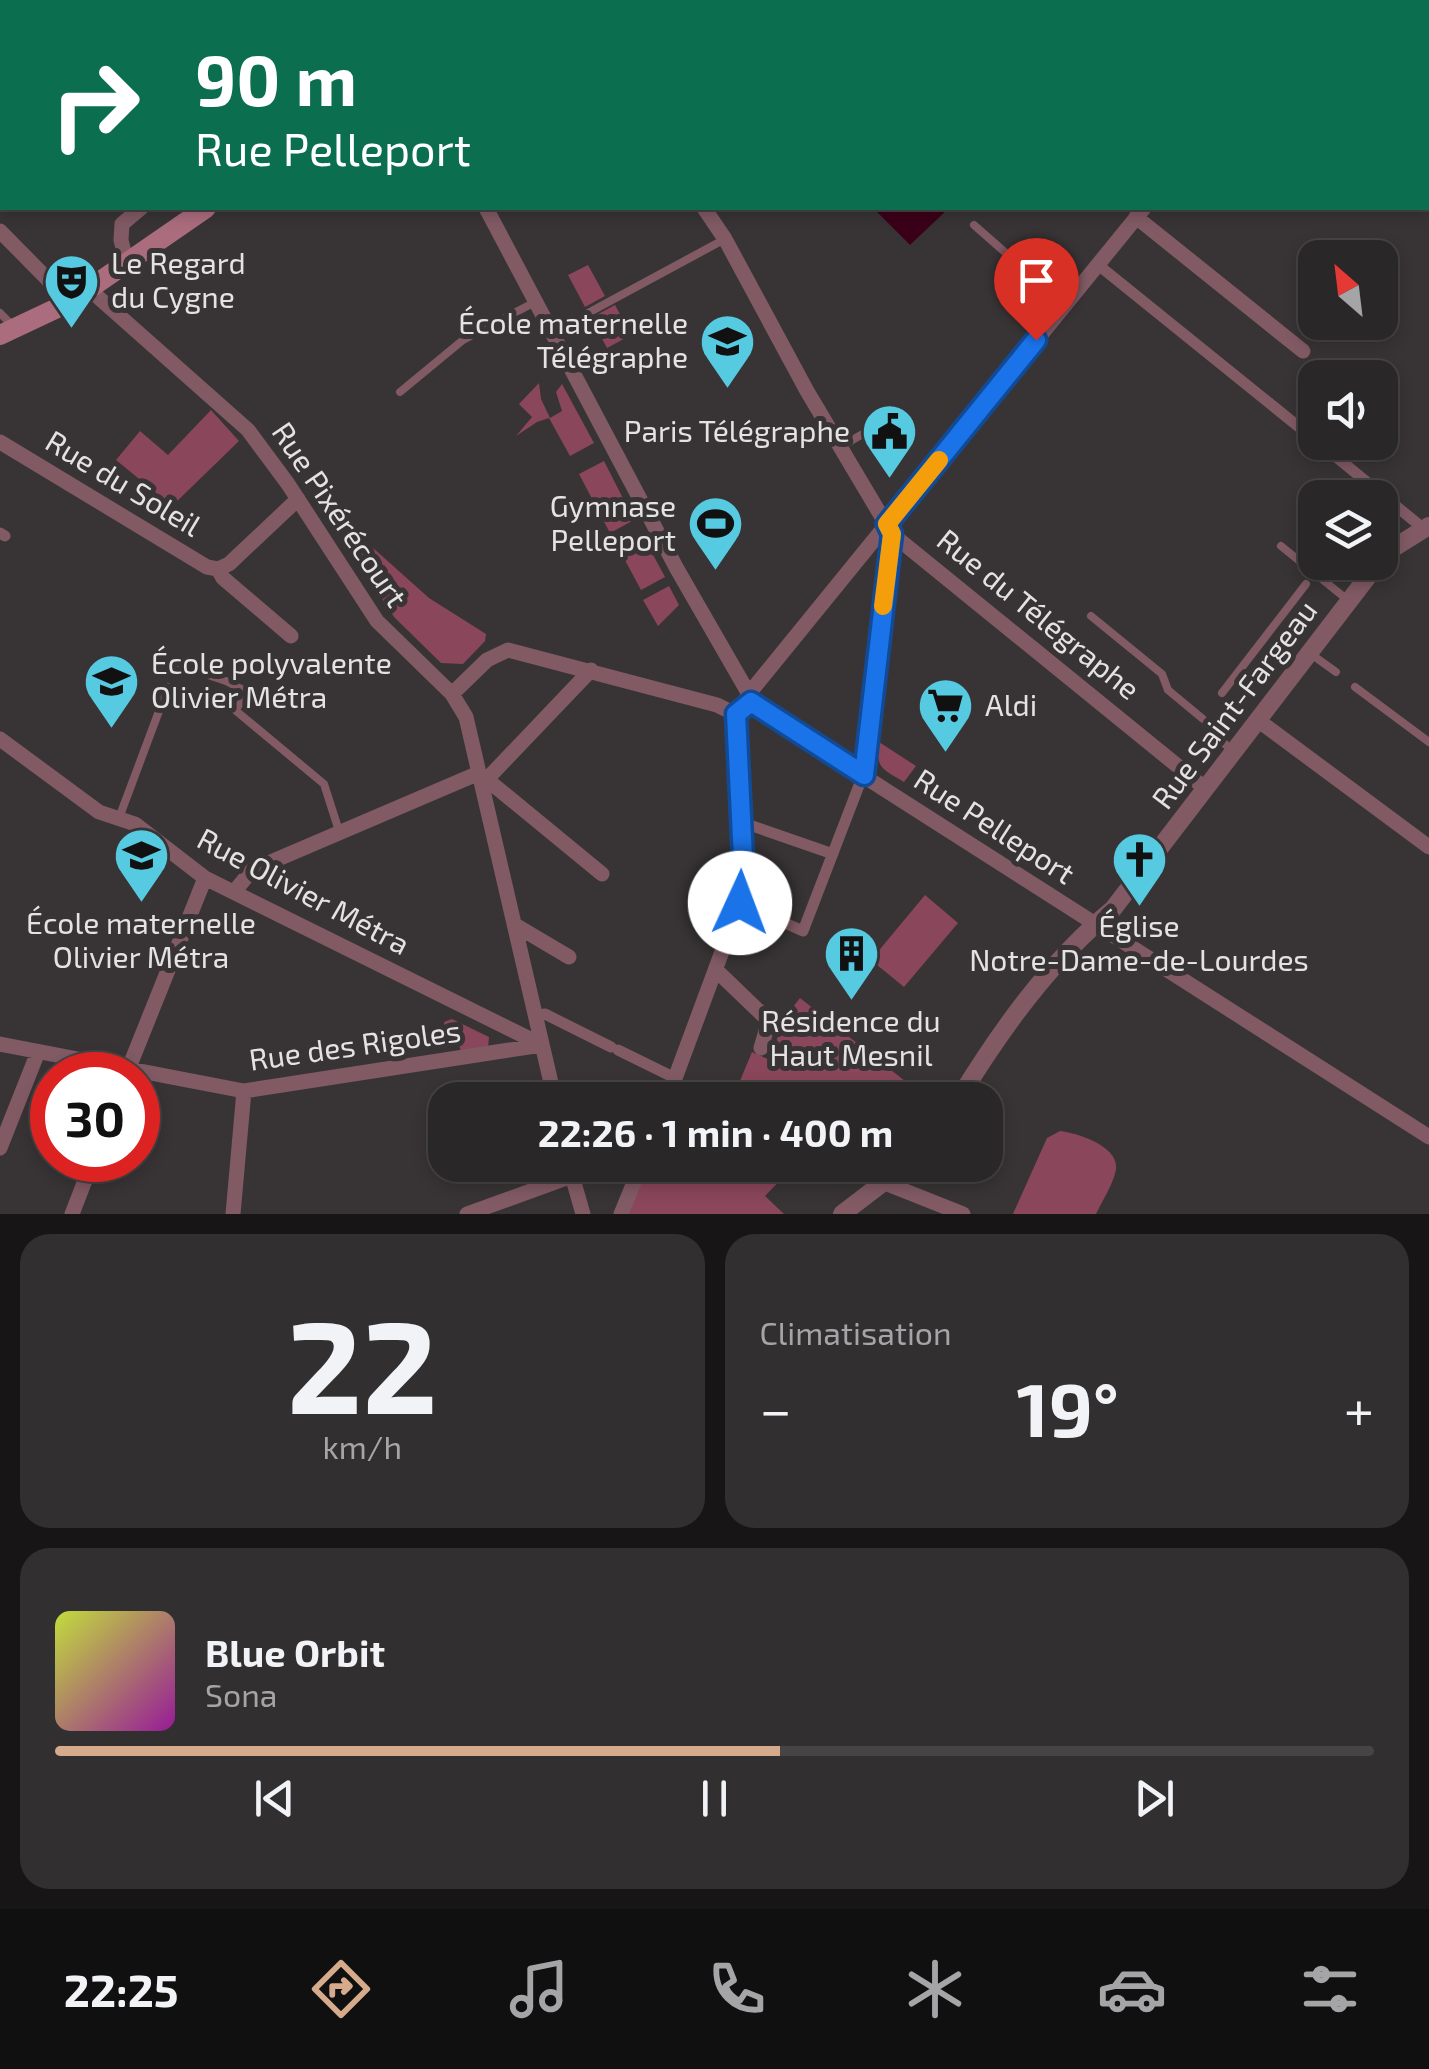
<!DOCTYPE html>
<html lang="fr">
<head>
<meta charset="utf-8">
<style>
	body { margin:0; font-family:"Exo 2",sans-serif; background:#322f30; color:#f1f3f6; height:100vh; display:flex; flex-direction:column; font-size:38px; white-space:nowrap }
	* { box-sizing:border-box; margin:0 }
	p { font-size:32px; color:#a5a5a8 }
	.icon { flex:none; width:55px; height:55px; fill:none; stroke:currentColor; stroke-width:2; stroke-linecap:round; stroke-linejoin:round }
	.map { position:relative; height:1214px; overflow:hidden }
	.details { display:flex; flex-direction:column; gap:20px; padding:20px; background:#171516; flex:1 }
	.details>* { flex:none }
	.banner { position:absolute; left:0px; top:0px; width:1430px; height:210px; box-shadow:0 5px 15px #0003,0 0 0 2px #464445; background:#0b6e4f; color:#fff; overflow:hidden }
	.needle { width:65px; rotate:332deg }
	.tools { position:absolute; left:1298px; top:240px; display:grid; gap:20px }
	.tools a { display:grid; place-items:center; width:100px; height:100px; border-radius:20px; background:#2a2728; box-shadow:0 5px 15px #0003,0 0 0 2px #464445; font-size:50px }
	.speed { position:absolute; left:30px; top:1052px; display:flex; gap:20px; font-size:50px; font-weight:700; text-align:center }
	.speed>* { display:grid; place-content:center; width:130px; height:130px; border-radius:50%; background:#2a2728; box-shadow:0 5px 15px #0003,0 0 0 2px #464445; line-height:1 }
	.speed .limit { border:15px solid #d22; background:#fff; color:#111 }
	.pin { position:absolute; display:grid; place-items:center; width:85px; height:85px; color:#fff; margin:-102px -42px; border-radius:50% 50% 50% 0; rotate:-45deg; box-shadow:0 0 10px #0007 }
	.pin .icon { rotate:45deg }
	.me { position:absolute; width:110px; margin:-55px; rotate:2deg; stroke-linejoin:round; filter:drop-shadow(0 0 8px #0008) }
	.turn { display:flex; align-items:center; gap:35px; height:210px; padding:0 30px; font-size:45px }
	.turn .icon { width:130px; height:130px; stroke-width:2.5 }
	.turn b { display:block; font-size:70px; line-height:85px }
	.big { font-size:75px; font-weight:700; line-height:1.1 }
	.details .widget { flex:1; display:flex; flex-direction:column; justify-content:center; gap:15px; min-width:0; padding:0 35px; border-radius:30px; background:#322f30 }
	.details .dial { align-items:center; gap:0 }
	.dial b { font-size:130px; line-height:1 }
	.song { display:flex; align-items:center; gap:30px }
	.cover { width:120px; height:120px; border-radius:15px; background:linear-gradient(135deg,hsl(70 70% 55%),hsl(300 70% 35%)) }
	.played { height:10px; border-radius:5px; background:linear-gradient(90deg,#d6ab8b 55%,#464445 55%) }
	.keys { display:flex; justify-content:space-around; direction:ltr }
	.heat { display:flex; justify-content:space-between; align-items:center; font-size:55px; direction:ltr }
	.details .tiles { flex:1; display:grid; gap:20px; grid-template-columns:1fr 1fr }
	.widget:last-child { grid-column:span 2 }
	.trip { position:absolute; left:428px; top:1082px; width:575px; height:100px; border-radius:30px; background:#2a2728; box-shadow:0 5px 15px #0003,0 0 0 2px #464445; font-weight:700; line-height:100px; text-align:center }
	.tab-bar { display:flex; height:160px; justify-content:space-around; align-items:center; background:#111010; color:#a5a5a8 }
	.tab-bar .icon { width:70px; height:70px }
	.tab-bar .current { color:#d6ab8b }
	.tab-bar b { font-size:45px; color:#f1f3f6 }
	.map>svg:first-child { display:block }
	.green { fill:#8a465a }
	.water { fill:#3b0018 }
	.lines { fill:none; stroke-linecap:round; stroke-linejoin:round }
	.service { stroke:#815a64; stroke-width:8 }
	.pedestrian { stroke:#815a64; stroke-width:11 }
	.minor { stroke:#815a64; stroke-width:15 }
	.tertiary { stroke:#815a64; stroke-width:18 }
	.secondary { stroke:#ab6d7e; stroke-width:20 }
	.route-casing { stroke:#114b97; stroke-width:25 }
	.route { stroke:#1a73e8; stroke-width:18 }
	.slow { stroke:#f59e0b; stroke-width:18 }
	.labels { text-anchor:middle; stroke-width:10; stroke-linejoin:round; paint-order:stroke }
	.poi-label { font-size:30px; fill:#e4e2e2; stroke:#383435; text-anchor:start }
	.street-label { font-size:30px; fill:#e4e2e2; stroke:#383435 }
</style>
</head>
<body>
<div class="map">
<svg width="1429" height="1214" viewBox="0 0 1429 1214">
	<rect width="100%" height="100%" fill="#383435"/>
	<path class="green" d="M600,0H913L916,2H602Z
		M588,265L605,296L585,307L568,275Z
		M615,305L631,335L607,348L591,318Z
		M539,383L541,399L550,418L562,411L556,392L562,384L594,443L570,456L549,418L537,422L516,436L532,417L519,404Z
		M211,410L239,441L172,506L116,460L140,431L168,455Z
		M604,461L634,520L610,533L579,474Z
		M344,522L429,598L486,634L485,641L463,664L441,663L394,617L337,529Z
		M644,538L665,577L641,590L620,551Z
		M669,586L679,605L658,626L643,600Z
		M879,742L916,766L904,782C883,769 875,769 879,742Z
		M925,895L958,923L904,987L871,960Z
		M800,998L929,1100H732L752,1052L770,1060L784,1018Z
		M452,1019L489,1037L488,1048L461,1052L457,1037L447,1039L444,1022Z
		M1060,1131C1077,1133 1119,1146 1116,1169C1114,1183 1102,1201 1096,1214H1013L1047,1138Z
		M647,1165H795L765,1196L784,1214H627Z"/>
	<path class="water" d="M873,208H949L910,245Z"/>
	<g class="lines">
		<path class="service" d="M842,0L845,2
			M1054,0L1057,2
			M1425,0L1429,4
			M167,2L171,0
			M0,130L2,128
			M0,144L2,147
			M0,162L2,164
			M974,225L1065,305
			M0,313L12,325
			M588,313L725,239
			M400,392L463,340L537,301
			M840,447L868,431
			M1281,546L1349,601
			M1091,616L1162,674L1168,690L1203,719
			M1311,654L1336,672
			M175,664L226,681L249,693L235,710L324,784L340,834
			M1355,687L1429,742
			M1222,693L1306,584
			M1216,737L1235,752
			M119,818L168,687"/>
		<path class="pedestrian" d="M1097,264L1315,440
			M1318,442L1424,529
			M0,533L5,536
			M741,822L833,854
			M740,903L803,931L863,775
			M534,1016L545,1014L611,1047
			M618,1050L675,1078"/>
		<path class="minor" d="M381,0L382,2
			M562,0L563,2
			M1334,0L1336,2
			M1306,2L1309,0
			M1428,100L1429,101
			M486,208L677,569L757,708L1429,1137
			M704,208L725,239L807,391L892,534L1206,789
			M1136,217L1303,351
			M0,231L70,302
			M127,264L121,240L122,224L141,208
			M89,289L248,430L288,484L377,621L452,694L466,717L555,1100
			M0,442L207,567L218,569L223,578L291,636
			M218,569L229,564L298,499
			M452,694L487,660L508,650L717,705L735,714
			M747,696L1144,208
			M1259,721L1429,847
			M0,739L99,812L135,824L205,878L542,1045
			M479,773L602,874
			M863,775L892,534
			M488,778L591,670
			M234,892L252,870L479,773
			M515,925L569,957
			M717,971L769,1021L761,1048
			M0,1044L244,1091L542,1045
			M126,1075L205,878
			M667,1100L740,903L743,858L735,714L751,702
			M0,1148L38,1052
			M569,1165L583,1214
			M885,1183L963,1214
			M72,1214L93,1160
			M233,1214L244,1091
			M467,1214L572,1176
			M621,1214L641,1165"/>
		<path class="tertiary" d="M1380,561L1395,547L1429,526
			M958,1100C1000,1031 1050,961 1113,909L1379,562
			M842,1214L906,1165"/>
		<path class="secondary" d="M517,2L521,0
			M0,335L70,302L206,208"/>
	</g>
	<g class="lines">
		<defs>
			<path id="route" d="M740,903L743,858L736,714L751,702L864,775L892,534L887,524L1036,340"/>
		</defs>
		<use href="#route" class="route-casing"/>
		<use href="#route" class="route"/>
		<path class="slow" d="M883,606L892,534L887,524L939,460"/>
	</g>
	<defs>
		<symbol id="theatre-pin" viewBox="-11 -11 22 30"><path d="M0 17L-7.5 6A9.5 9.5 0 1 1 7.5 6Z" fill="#55cae0" stroke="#383435"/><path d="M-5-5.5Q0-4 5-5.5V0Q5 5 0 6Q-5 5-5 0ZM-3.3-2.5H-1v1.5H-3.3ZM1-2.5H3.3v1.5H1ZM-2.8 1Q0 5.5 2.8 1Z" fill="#111"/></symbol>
		<symbol id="school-pin" viewBox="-11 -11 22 30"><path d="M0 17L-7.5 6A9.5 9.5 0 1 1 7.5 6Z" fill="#55cae0" stroke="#383435"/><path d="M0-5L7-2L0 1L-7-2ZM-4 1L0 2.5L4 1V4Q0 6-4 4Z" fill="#111"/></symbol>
		<symbol id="civic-pin" viewBox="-11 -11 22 30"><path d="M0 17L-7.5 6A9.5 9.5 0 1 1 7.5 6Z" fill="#55cae0" stroke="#383435"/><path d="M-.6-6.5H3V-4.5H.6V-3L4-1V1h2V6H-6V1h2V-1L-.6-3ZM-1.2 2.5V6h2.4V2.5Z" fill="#111"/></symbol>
		<symbol id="stadium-pin" viewBox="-11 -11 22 30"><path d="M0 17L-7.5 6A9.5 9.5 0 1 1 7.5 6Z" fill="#55cae0" stroke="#383435"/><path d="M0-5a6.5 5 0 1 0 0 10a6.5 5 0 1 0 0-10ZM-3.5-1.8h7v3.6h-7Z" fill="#111"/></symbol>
		<symbol id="supermarket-pin" viewBox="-11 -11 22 30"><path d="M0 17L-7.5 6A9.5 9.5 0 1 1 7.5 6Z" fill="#55cae0" stroke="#383435"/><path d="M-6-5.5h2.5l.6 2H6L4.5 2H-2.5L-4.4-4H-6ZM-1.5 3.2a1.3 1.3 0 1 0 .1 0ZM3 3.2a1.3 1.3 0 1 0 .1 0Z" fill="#111"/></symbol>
		<symbol id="church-pin" viewBox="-11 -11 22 30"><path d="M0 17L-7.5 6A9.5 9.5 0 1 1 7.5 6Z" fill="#55cae0" stroke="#383435"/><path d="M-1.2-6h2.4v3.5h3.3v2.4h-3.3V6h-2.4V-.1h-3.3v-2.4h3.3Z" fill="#111"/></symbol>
		<symbol id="building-pin" viewBox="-11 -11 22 30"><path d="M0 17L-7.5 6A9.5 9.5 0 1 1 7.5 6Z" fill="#55cae0" stroke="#383435"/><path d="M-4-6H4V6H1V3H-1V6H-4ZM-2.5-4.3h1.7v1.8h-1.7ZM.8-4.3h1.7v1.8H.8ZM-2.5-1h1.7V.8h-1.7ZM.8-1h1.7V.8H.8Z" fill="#111"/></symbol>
	</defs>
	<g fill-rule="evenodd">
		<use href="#theatre-pin" x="40" y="250" width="63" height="86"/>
		<use href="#school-pin" x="696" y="310" width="63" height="86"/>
		<use href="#civic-pin" x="858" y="400" width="63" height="86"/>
		<use href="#stadium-pin" x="684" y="492" width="63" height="86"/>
		<use href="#school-pin" x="80" y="650" width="63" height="86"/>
		<use href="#supermarket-pin" x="914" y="674" width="63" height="86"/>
		<use href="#school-pin" x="110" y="824" width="63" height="86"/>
		<use href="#church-pin" x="1108" y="828" width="63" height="86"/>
		<use href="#building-pin" x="820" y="922" width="63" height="86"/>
	</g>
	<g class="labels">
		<g class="poi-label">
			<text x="111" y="274">Le Regard<tspan x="111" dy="34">du Cygne</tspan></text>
			<text x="688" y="334" text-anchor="end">École maternelle<tspan x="688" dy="34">Télégraphe</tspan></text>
			<text x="850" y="442" text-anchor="end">Paris Télégraphe</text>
			<text x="676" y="517" text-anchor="end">Gymnase<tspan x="676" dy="34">Pelleport</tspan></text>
			<text x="151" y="674">École polyvalente<tspan x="151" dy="34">Olivier Métra</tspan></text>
			<text x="985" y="716">Aldi</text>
			<text x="141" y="934" text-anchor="middle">École maternelle<tspan x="141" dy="34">Olivier Métra</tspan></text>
			<text x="1139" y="937" text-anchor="middle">Église<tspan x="1139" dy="34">Notre-Dame-de-Lourdes</tspan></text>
			<text x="851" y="1032" text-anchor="middle">Résidence du<tspan x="851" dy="34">Haut Mesnil</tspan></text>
		</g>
		<g class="street-label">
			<text transform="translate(123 484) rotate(31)" y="10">Rue du Soleil</text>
			<text transform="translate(339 515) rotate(56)" y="10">Rue Pixérécourt</text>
			<text transform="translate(1038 615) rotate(39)" y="10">Rue du Télégraphe</text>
			<text transform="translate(1235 705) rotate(-53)" y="10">Rue Saint-Fargeau</text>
			<text transform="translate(994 827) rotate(33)" y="10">Rue Pelleport</text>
			<text transform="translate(303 892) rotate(28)" y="10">Rue Olivier Métra</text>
			<text transform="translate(355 1046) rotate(-8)" y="10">Rue des Rigoles</text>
		</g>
	</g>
</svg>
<div class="tools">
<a><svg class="needle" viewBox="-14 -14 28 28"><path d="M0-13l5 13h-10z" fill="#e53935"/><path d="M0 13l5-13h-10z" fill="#a5a5a8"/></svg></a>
<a><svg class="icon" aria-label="sound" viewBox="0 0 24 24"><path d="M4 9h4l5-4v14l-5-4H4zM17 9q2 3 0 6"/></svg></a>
<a><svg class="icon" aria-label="layers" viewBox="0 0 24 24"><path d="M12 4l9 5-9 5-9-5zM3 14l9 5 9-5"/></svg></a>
</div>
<div class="speed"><div class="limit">30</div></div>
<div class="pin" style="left:1036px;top:340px;background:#d93025"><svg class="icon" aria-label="arrive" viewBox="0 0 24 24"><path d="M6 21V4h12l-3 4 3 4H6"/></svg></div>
<svg class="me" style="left:740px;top:903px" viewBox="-20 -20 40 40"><circle r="19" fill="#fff"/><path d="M0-13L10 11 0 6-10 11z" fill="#1a73e8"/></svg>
<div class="trip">22:26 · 1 min · 400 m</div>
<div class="banner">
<div class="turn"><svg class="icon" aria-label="right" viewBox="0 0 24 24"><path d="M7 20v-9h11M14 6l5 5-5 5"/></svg><div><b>90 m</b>Rue Pelleport</div></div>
</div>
</div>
<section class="details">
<div class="tiles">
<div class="widget dial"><b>22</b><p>km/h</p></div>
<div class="widget"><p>Climatisation</p>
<div class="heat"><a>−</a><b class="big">19°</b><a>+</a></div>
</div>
<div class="widget">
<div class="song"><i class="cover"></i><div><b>Blue Orbit</b><p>Sona</p></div></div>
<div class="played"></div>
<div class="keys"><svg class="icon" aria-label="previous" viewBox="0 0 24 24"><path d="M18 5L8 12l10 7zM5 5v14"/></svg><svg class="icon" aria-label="pause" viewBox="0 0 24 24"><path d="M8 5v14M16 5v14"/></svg><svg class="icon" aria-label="next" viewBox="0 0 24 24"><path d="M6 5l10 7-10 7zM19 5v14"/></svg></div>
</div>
</div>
</section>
<nav class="tab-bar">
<b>22:25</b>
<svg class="icon current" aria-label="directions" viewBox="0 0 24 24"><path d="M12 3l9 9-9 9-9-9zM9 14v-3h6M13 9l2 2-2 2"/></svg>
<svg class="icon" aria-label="music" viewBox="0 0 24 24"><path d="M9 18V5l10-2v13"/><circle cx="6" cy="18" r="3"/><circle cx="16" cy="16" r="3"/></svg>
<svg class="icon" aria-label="phone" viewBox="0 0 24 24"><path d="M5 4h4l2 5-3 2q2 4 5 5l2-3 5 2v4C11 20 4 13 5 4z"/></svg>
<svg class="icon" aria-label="climate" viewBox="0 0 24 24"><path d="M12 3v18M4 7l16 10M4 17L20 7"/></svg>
<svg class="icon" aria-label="car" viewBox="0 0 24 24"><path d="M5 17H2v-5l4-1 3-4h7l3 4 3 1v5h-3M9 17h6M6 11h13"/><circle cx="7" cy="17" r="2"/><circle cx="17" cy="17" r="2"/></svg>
<svg class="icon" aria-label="filters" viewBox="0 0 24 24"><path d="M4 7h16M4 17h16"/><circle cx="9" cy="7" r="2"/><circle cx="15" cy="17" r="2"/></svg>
</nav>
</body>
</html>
